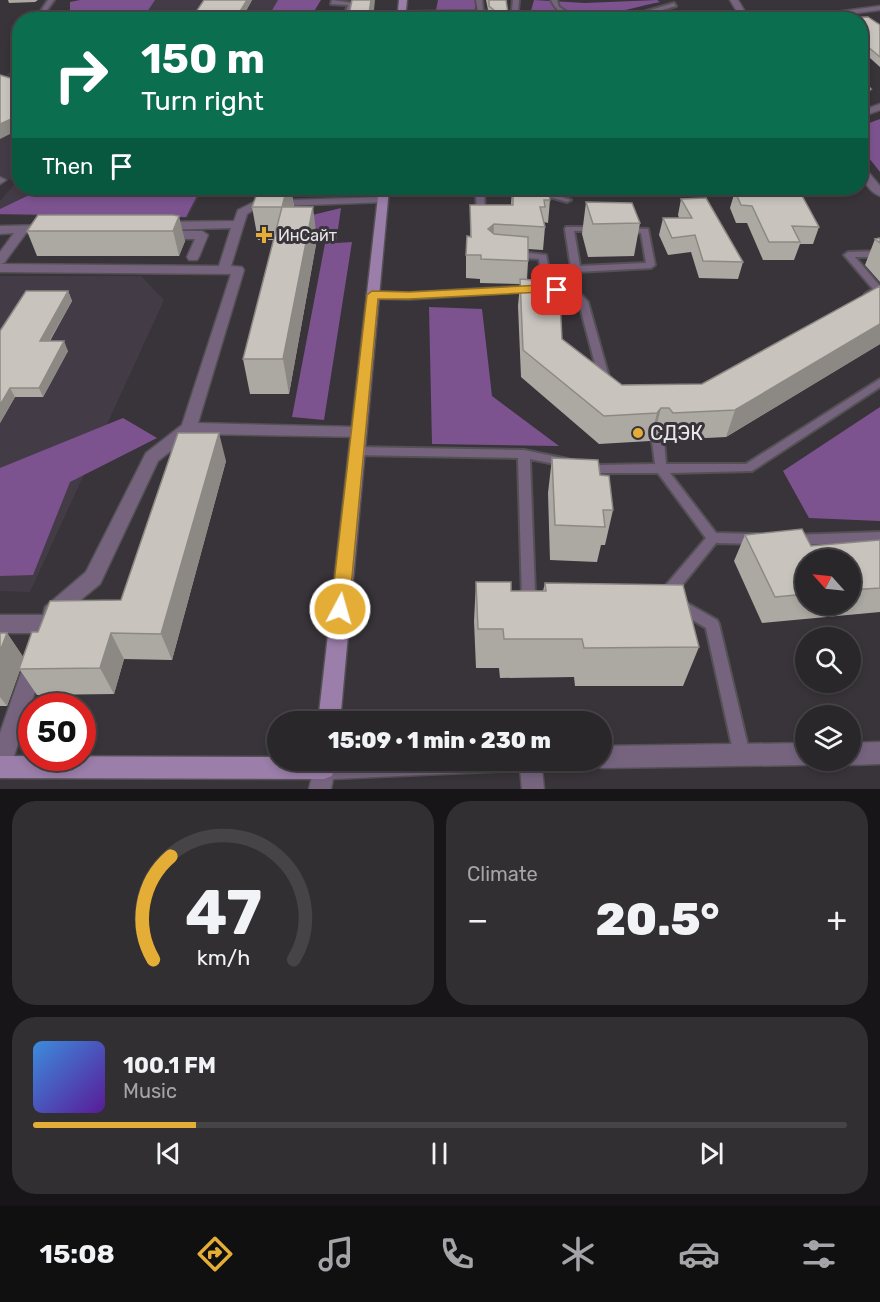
<!DOCTYPE html>
<html lang="en">
<head>
<meta charset="utf-8">
<style>
	body { margin:0; font-family:Rubik,sans-serif; background:#322f33; color:#f1f3f6; height:100vh; display:flex; flex-direction:column; font-size:22px; white-space:nowrap }
	* { box-sizing:border-box; margin:0 }
	p { font-size:20px; color:#a5a5a9 }
	.icon { flex:none; width:33px; height:33px; fill:none; stroke:currentColor; stroke-width:2; stroke-linecap:round; stroke-linejoin:round }
	.map { position:relative; height:789px; overflow:hidden }
	.sheet { display:flex; flex-direction:column; gap:12px; padding:12px; background:#171518; flex:1 }
	.sheet>* { flex:none }
	.guide { position:absolute; left:12px; top:12px; width:856px; height:183px; border-radius:24px; box-shadow:0 3px 9px #0003,0 0 0 2px #464447; background:#0b6e4f; color:#fff; overflow:hidden }
	.needle { width:39px; rotate:297deg }
	.tools { position:absolute; left:795px; top:549px; display:grid; gap:12px }
	.tools a { display:grid; place-items:center; width:66px; height:66px; border-radius:50%; background:#2a272b; box-shadow:0 3px 9px #0003,0 0 0 2px #464447; font-size:30px }
	.speed { position:absolute; left:18px; top:693px; display:flex; gap:12px; font-size:30px; font-weight:700; text-align:center }
	.speed>* { display:grid; place-content:center; width:78px; height:78px; border-radius:50%; background:#2a272b; box-shadow:0 3px 9px #0003,0 0 0 2px #464447; line-height:1 }
	.speed .limit { border:9px solid #d22; background:#fff; color:#111 }
	.pin { position:absolute; display:grid; place-items:center; width:51px; height:51px; color:#fff; margin:-26px; border-radius:12px; box-shadow:0 3px 9px #0006 }
	.me { position:absolute; width:66px; margin:-33px; rotate:6deg; stroke-linejoin:round; filter:drop-shadow(0 0 4px #0008) }
	.turn { display:flex; align-items:center; gap:21px; height:126px; padding:0 30px; font-size:27px }
	.turn .icon { width:78px; height:78px; stroke-width:2.5 }
	.turn b { display:block; font-size:42px; line-height:51px }
	.then { display:flex; align-items:center; height:57px; padding:0 30px; background:#0003; gap:12px; font-size:22px }
	.big { font-size:45px; font-weight:800; line-height:1.1 }
	.sheet .widget { flex:1; display:flex; flex-direction:column; justify-content:center; gap:9px; min-width:0; padding:0 21px; border-radius:24px; background:#322f33 }
	.sheet .dial { align-items:center; gap:0 }
	.dial svg { height:156px; overflow:visible; fill:none; stroke:#464447; stroke-width:7; stroke-linecap:round; text-anchor:middle }
	.dial text { fill:#f1f3f6; stroke:none }
	.song { display:flex; align-items:center; gap:18px }
	.cover { width:72px; height:72px; border-radius:9px; background:linear-gradient(135deg,hsl(210 70% 55%),hsl(270 70% 35%)) }
	.played { height:6px; border-radius:3px; background:linear-gradient(90deg,#e4ad35 20%,#464447 20%) }
	.keys { display:flex; justify-content:space-around; direction:ltr }
	.heat { display:flex; justify-content:space-between; align-items:center; font-size:33px; direction:ltr }
	.sheet .tiles { flex:1; display:grid; gap:12px; grid-template-columns:1fr 1fr }
	.widget:last-child { grid-column:span 2 }
	.trip { position:absolute; left:267px; top:711px; width:345px; height:60px; border-radius:30px; background:#2a272b; box-shadow:0 3px 9px #0003,0 0 0 2px #464447; font-weight:800; line-height:60px; text-align:center }
	.dock { display:flex; height:96px; justify-content:space-around; align-items:center; background:#111011; color:#a5a5a9 }
	.dock .icon { width:42px; height:42px }
	.dock .current { color:#e4ad35 }
	.dock b { font-size:27px; color:#f1f3f6 }
	.map>svg:first-child { display:block }
	.built { fill:#433c47 }
	.forest { fill:#7c538f }
	.lines { fill:none; stroke-linecap:round; stroke-linejoin:round }
	.service-casing { stroke:#545155; stroke-width:4 }
	.minor-casing { stroke:#545155; stroke-width:3 }
	.secondary-casing { stroke:#545155; stroke-width:3 }
	.service { fill:#76647f; fill-rule:evenodd }
	.minor { fill:#76647f; fill-rule:evenodd }
	.secondary { fill:#9b7ea9; fill-rule:evenodd }
	.wall { fill:#aca9a3; fill-rule:evenodd }
	.shaded-wall { fill:#8c8984 }
	.building { fill:#c8c4bd; stroke:#8c8984; stroke-width:1.5 }
	.route { fill:#e4ad35; stroke:#947022; stroke-width:1.5 }
	.poi-dot { fill:#e4ad35; stroke:#383439; stroke-width:2 }
	.labels { text-anchor:middle; stroke-width:6; stroke-linejoin:round; paint-order:stroke }
	.far-poi-label { font-size:16px; fill:#e9e7eb; stroke:#383439; text-anchor:start }
	.poi-label { font-size:20px; fill:#e9e7eb; stroke:#383439; text-anchor:start }
</style>
</head>
<body>
<div class="map">
<svg width="880" height="789" viewBox="0 0 880 789">
	<rect width="100%" height="100%" fill="#383439"/>
	<path class="built" d="M96,0H301L293,19L77,20Z
		M13,70H19L20,188H204L187,218L0,215V201L18,180L0,179V79Z
		M0,276H141L164,300L30,592L0,591Z"/>
	<path class="forest" d="M80,0H155L147,12H179L173,19H70V2Z
		M278,0H321L310,18L267,19Z
		M438,0H475V19L434,20Z
		M534,0L585,3L657,0L660,2C617,11 573,26 529,18Z
		M880,119V172L861,148V126Z
		M44,188H201L186,217L0,214V209Z
		M341,208L336,243L352,242L324,420L292,417L327,233L296,219Z
		M429,307L482,309L492,396L559,446L432,444Z
		M880,407V521L809,518L783,471Z
		M123,418L157,438L70,482L33,575L0,576V468Z"/>
	<g class="lines">
		<defs>
			<path id="service" d="M48,0H54L40,20H35Z
				M332,0L353,3L349,20H343L348,5L331,4Z
				M476,0H482L483,11L490,12L484,14L485,20H479L478,14L401,16L398,14L401,12L478,11Z
				M513,0H519L518,11L521,20H516L512,11Z
				M551,0H557L559,7L579,20C567,20 556,11 551,0Z
				M674,3L676,6L627,20H617Z
				M20,43V49L17,47Z
				M380,188H491L547,192L571,200L567,202L546,196L484,192L485,217L481,219L477,217L476,191L383,192H380Z
				M566,227H597L601,229L597,231H574L580,266L646,263L641,233L622,232L621,230L625,228L648,229L655,265L651,268L577,272L550,281L547,285L544,286L540,283L542,279L539,259L513,257L509,254L513,251L546,255L550,275L571,268L565,229Z
				M880,251V257H855L880,286V293L870,297L867,296L865,294L873,289L844,255L848,252Z
				M531,286L536,289L534,291L409,299L372,298L367,295L372,292L409,293Z
				M547,286L576,289L588,302L609,377L613,381L612,383H604L599,379L579,303L570,294L544,291L542,289Z
				M880,379V387L752,471L670,473L716,533L757,534L761,535L763,539L761,543L757,544L716,543L671,599L666,601L661,599L659,595L661,591L706,538L658,473H600L581,469L579,466L581,463L585,462L600,465L655,464L652,441L654,438H662L664,441L666,464H746Z
				M356,447L524,450L568,459L570,462L568,465L564,466L530,459L535,594L539,595L541,599L539,603L534,605L524,603L522,599L518,458L356,455L352,454L350,451L352,448Z
				M880,532V542L793,545L789,544L787,540L789,536L793,535Z
				M678,598L717,620L719,624L750,755L747,760L742,763L737,760L734,755L706,628L673,608L671,604L673,600Z"/>
			<path id="minor" d="M730,0H738L750,20H742Z
				M880,6V10L803,20H777Z
				M880,104V110L861,117V111Z
				M861,167L865,168L880,186V196C869,192 861,179 861,167Z
				M0,177L6,180L0,184Z
				M382,197L386,198V202L258,207L247,214L231,266L242,267L244,270L198,423L358,427L364,429L366,433L364,437L192,434L158,461L100,584L56,620L58,624L55,630L48,633H0V615H43L45,607L86,572L146,453L182,425L231,274L0,272V264L219,266L231,228L161,230L155,226L161,222L234,221L238,210L256,201Z
				M47,225L53,229L51,231L26,233L4,263L0,264V252L14,233L0,234V226Z
				M202,231L208,235L199,257L197,260H189L187,257L195,239H183L177,235L183,231Z
				M34,655L41,657L44,664L11,765L8,773L0,776V733L24,664L27,657Z
				M880,742V764L850,765L842,762L850,760V743Z
				M806,743V760H814L806,765L602,768L594,765L592,760H602V746Z
				M316,760H541L544,789H522L520,768L512,771L333,779L331,789H309Z"/>
			<path id="secondary" d="M399,0H407L405,20H397Z
				M379,188H389L340,722H318Z
				M0,756L278,757V760H336L332,776L324,779L0,778Z"/>
		</defs>
		<use href="#service" class="service-casing"/>
		<use href="#minor" class="minor-casing"/>
		<use href="#secondary" class="secondary-casing"/>
		<use href="#service" class="service"/>
		<use href="#minor" class="minor"/>
		<use href="#secondary" class="secondary"/>
	</g>
	<path class="wall" d="M8,0H38L35,2L9,3Z
		M252,0L241,20H197L196,12Z
		M486,0H506L509,20H488V10Z
		M868,17L880,25V67L861,50V20H834V18Z
		M861,78L871,89L868,97H861Z
		M291,188L294,207L317,239L289,394H250L243,359L274,240H258L252,207Z
		M294,188H323L322,193L295,194Z
		M512,188H548L550,200L548,223L544,222L545,227L543,250L528,249V261L527,280L562,339L622,385L702,384L880,286V344L726,437L666,440L662,436H654L650,441L599,444L521,377L518,306L520,284L480,283V279L466,278V255L470,237V205H511Z
		M580,188H602L601,192Z
		M735,191L819,227L813,244H800L794,260H763L747,223H736L730,208Z
		M681,199L743,262L738,279L699,278L691,252L668,255L659,235L663,218H679L678,215Z
		M586,202L640,223L634,256L588,257L582,234Z
		M173,215L185,241L179,256H37L27,231Z
		M880,238V282L865,265L875,239Z
		M68,291L72,301L50,341L68,351L43,397H15L0,423V331Z
		M552,458L613,510L605,545H601L597,562L550,560L548,493Z
		M226,461L172,660L124,659L114,694L37,695L20,670L7,706H0V633H7L23,657L38,632L121,600Z
		M745,535L811,546L880,540V612L762,623L734,561ZM806,560H850V604H806Z
		M476,582L511,591H543L545,583L699,647L683,686H575L574,677L500,678L499,668H476L474,621Z"/>
	<path class="shaded-wall" d="M247,0H252L241,20L239,13Z
		M371,0H375L373,20H368Z
		M20,115V129L0,139V124Z
		M287,188H291L294,209L282,207Z
		M313,207L317,239L289,394L283,359Z
		M179,216L185,241L179,256L173,231Z
		M494,224L493,247L488,229Z
		M68,291L72,301L44,350L40,341Z
		M880,324V344L726,437L735,410Z
		M64,341L68,351L43,397L39,388Z
		M10,388L15,397L0,423V405Z
		M661,408L654,436L650,441L657,413Z
		M219,433L226,461L172,660L161,634Z
		M7,633L24,658L7,706L0,697V651Z
		M111,633L124,659L114,694L100,668Z"/>
	<path class="building" d="M204,0H247L239,13L196,12Z
		M352,0H371L368,20H348Z
		M489,0H506L509,20H506L489,6Z
		M778,17L802,18L803,20H780Z
		M868,17L880,25V57L861,41V20H836L834,18Z
		M0,75L20,81V115L0,124Z
		M861,78L871,89H861Z
		M259,188H287L282,207H252Z
		M513,188H548L550,200H544L545,207H540L545,227L494,224L488,229L494,234L528,237V261L481,259V255H466L467,236L471,237L470,205H513Z
		M735,191L800,192L819,227L792,226L800,242H769L752,206L741,205Z
		M706,198L743,262L703,261L695,235L672,238L663,218H692L681,199Z
		M586,202L632,203L640,223L593,224Z
		M282,207H313L283,359H243Z
		M38,215H173L179,216L173,231H27Z
		M880,238V243L875,239Z
		M520,279L559,282L562,339L622,385L702,384L880,286V324L735,410L673,413L669,408H661L657,413L604,416L523,350Z
		M26,291H68L40,341H64L39,388H10L0,405V331Z
		M178,433H219L161,634L111,633L100,668L19,669L32,632H38L50,601L121,600Z
		M552,458L598,460L600,475L609,476L613,510H603L605,527L555,525Z
		M802,529L811,546L880,540V588L850,590V560H806V594L775,597L745,535Z
		M476,582H511V591H546L545,583L683,585L699,647L584,648L582,639H504L503,629H478Z
		M0,633H7L0,651Z"/>
	<path class="route" d="M542,285L557,286L563,290L557,293L542,292L409,299H378L349,609L346,614L340,616L334,614L331,609L367,295L372,291L409,292Z"/>
	<g class="poi-dot">
		<path d="M261 226h6v6h6v6h-6v6h-6v-6h-6v-6h6z"/>
		<circle cx="638" cy="433" r="6"/>
	</g>
	<g class="labels">
		<g class="far-poi-label">
			<text x="278" y="241">ИнСайт</text>
		</g>
		<g class="poi-label">
			<text x="650" y="440">СДЭК</text>
		</g>
	</g>
</svg>
<div class="tools">
<a><svg class="needle" viewBox="-14 -14 28 28"><path d="M0-13l5 13h-10z" fill="#e53935"/><path d="M0 13l5-13h-10z" fill="#a5a5a9"/></svg></a>
<a><svg class="icon" aria-label="search" viewBox="0 0 24 24"><circle cx="10" cy="10" r="6"/><path d="M15 15l6 6"/></svg></a>
<a><svg class="icon" aria-label="layers" viewBox="0 0 24 24"><path d="M12 4l9 5-9 5-9-5zM3 14l9 5 9-5"/></svg></a>
</div>
<div class="speed"><div class="limit">50</div></div>
<div class="pin" style="left:557px;top:290px;background:#d93025"><svg class="icon" aria-label="arrive" viewBox="0 0 24 24"><path d="M6 21V4h12l-3 4 3 4H6"/></svg></div>
<svg class="me" style="left:340px;top:609px" viewBox="-20 -20 40 40"><circle r="17" fill="#e4ad35" stroke="#fff" stroke-width="3"/><path d="M0-11L8 9 0 5-8 9z" fill="#fff"/></svg>
<div class="trip">15:09 · 1 min · 230 m</div>
<div class="guide">
<div class="turn"><svg class="icon" aria-label="right" viewBox="0 0 24 24"><path d="M7 20v-9h11M14 6l5 5-5 5"/></svg><div><b>150 m</b>Turn right</div></div>
<div class="then">Then<svg class="icon" aria-label="arrive" viewBox="0 0 24 24"><path d="M6 21V4h12l-3 4 3 4H6"/></svg></div>
</div>
</div>
<section class="sheet">
<div class="tiles">
<div class="widget dial"><svg viewBox="0 0 100 80">
<path d="M14 69A42 42 0 1 1 86 69"/>
<path d="M14 69A42 42 0 0 1 23 16" stroke="#e4ad35"/>
<text x="50" y="56" font-size="32" font-weight="700">47</text>
<text x="50" y="72" font-size="11">km/h</text>
</svg></div>
<div class="widget"><p>Climate</p>
<div class="heat"><a>−</a><b class="big">20.5°</b><a>+</a></div>
</div>
<div class="widget">
<div class="song"><i class="cover"></i><div><b>100.1 FM</b><p>Music</p></div></div>
<div class="played"></div>
<div class="keys"><svg class="icon" aria-label="previous" viewBox="0 0 24 24"><path d="M18 5L8 12l10 7zM5 5v14"/></svg><svg class="icon" aria-label="pause" viewBox="0 0 24 24"><path d="M8 5v14M16 5v14"/></svg><svg class="icon" aria-label="next" viewBox="0 0 24 24"><path d="M6 5l10 7-10 7zM19 5v14"/></svg></div>
</div>
</div>
</section>
<nav class="dock">
<b>15:08</b>
<svg class="icon current" aria-label="directions" viewBox="0 0 24 24"><path d="M12 3l9 9-9 9-9-9zM9 14v-3h6M13 9l2 2-2 2"/></svg>
<svg class="icon" aria-label="music" viewBox="0 0 24 24"><path d="M9 18V5l10-2v13"/><circle cx="6" cy="18" r="3"/><circle cx="16" cy="16" r="3"/></svg>
<svg class="icon" aria-label="phone" viewBox="0 0 24 24"><path d="M5 4h4l2 5-3 2q2 4 5 5l2-3 5 2v4C11 20 4 13 5 4z"/></svg>
<svg class="icon" aria-label="climate" viewBox="0 0 24 24"><path d="M12 3v18M4 7l16 10M4 17L20 7"/></svg>
<svg class="icon" aria-label="car" viewBox="0 0 24 24"><path d="M5 17H2v-5l4-1 3-4h7l3 4 3 1v5h-3M9 17h6M6 11h13"/><circle cx="7" cy="17" r="2"/><circle cx="17" cy="17" r="2"/></svg>
<svg class="icon" aria-label="filters" viewBox="0 0 24 24"><path d="M4 7h16M4 17h16"/><circle cx="9" cy="7" r="2"/><circle cx="15" cy="17" r="2"/></svg>
</nav>
</body>
</html>
